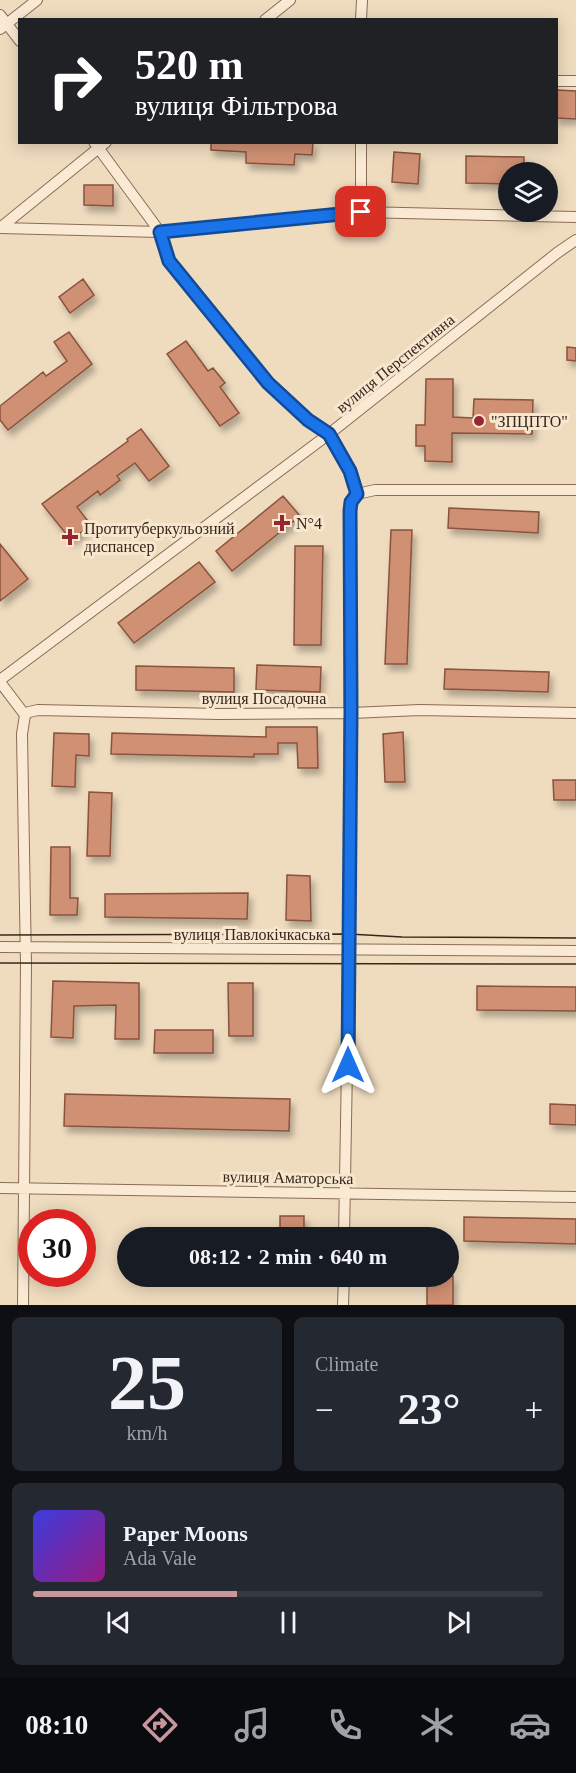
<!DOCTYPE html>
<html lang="en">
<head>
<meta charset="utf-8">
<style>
	body { margin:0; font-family:"Times New Roman",serif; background:#242831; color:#f1f3f6; height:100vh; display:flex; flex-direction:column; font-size:22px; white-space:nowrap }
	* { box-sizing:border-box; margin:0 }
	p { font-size:20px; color:#9ea1a6 }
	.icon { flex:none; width:33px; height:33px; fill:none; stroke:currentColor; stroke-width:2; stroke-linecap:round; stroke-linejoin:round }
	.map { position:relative; height:1305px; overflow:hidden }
	.drawer { display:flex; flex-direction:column; gap:12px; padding:12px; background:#0d0f14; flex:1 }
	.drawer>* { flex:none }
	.top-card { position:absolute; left:18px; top:18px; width:540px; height:126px; border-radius:0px; box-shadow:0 3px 15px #0003; background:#202124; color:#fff; overflow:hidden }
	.fabs { position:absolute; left:498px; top:162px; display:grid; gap:12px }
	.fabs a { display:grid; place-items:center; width:60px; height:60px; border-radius:50%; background:#171b24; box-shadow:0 3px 15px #0003; font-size:30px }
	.speed { position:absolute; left:18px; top:1209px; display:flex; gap:12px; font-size:30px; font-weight:700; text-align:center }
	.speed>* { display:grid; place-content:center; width:78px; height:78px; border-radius:50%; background:#171b24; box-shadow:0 3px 15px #0003; line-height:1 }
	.speed .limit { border:9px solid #d22; background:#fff; color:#111 }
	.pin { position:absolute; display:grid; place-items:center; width:51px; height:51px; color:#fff; margin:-26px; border-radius:12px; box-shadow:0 3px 9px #0006 }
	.me { position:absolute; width:66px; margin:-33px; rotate:0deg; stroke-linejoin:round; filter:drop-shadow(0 0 4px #0008) }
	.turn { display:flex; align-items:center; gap:21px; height:126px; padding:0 18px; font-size:27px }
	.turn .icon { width:78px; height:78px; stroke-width:2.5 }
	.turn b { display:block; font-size:42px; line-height:51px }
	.big { font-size:45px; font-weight:600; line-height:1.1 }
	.drawer .card { flex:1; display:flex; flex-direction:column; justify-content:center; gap:9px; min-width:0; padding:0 21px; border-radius:9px; background:#242831 }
	.drawer .dial { align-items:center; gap:0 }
	.dial b { font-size:78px; line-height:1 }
	.song { display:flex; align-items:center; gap:18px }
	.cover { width:72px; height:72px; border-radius:9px; background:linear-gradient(135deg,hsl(240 70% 55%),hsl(310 70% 35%)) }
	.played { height:6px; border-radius:3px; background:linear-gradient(90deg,#ca969e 40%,#363941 40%) }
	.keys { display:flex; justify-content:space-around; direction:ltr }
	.heat { display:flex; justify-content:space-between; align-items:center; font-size:33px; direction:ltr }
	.drawer .tiles { flex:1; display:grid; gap:12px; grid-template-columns:1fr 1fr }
	.card:last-child { grid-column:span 2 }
	.trip { position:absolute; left:117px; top:1227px; width:342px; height:60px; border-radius:30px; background:#171b24; box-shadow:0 3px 15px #0003; font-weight:600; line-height:60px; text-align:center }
	.tab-bar { display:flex; height:96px; justify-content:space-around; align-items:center; background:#090b0e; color:#9ea1a6 }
	.tab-bar .icon { width:42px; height:42px }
	.tab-bar .current { color:#ca969e }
	.tab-bar b { font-size:27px; color:#f1f3f6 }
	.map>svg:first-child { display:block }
	.building { fill:#cf9073; stroke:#89523c; stroke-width:1.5; filter:url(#shadow) }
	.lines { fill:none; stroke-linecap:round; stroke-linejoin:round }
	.minor-casing { stroke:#896c57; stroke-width:12 }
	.minor { stroke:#faead3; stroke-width:10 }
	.tram { stroke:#38261c; stroke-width:1.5 }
	.route-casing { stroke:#114b97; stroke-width:15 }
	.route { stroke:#1a73e8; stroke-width:10 }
	.poi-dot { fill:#9a2532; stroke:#f7e7cf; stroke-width:2 }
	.labels { text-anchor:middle; stroke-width:6; stroke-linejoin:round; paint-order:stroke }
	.street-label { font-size:16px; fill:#38261c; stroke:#f7e7cf }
	.poi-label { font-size:16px; fill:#38261c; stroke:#f7e7cf; text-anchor:start }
</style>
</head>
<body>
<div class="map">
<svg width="576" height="1305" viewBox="0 0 576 1305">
	<defs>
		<filter id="shadow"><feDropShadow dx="3.5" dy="6" stdDeviation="3" flood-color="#0004"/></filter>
	</defs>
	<rect width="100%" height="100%" fill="#efdcbf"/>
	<path class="building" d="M556,90L576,91V119L556,118Z
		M211,142H313L312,155L295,154L294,165L246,163V152L211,150Z
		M394,152L420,154L418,184L392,182Z
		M466,156L524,157V172H508V184L466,183Z
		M84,185H113V206L84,205Z
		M83,279L94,295L70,313L59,297Z
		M69,332L92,364L8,430L0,420V406L43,372L46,376L67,361L54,342Z
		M186,341L208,371L213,368L225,383L220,387L239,413L220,426L167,354Z
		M567,347L576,348V361L567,360Z
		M426,379H453V417L473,418L474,399L533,400L532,434L452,433V462L425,461V446H416V425H425Z
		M141,429L169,466L149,481L135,463L117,476L120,480L100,495L98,491L77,507L91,525L71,540L42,504L128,441L127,439Z
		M283,496L300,516L232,571L216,551Z
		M449,508L539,512L538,533L448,528Z
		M391,530H412L407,664H385Z
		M0,544L28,579L0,601Z
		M295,546H323L321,645H294Z
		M199,562L215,582L134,643L118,623Z
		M257,665L321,667L320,692L256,690Z
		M136,666L234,668V692L136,690Z
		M445,669L549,672L548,692L444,689Z
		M266,727H317L318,768H298L297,743H278V754H254V757L111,754L112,733L266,737Z
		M403,732L405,782H385L383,734Z
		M54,733L89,734V756L76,755L75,787L52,786Z
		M553,780H576V800H554Z
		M89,792L112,793L110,856H87Z
		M51,847H70V898H78L77,915H50Z
		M287,875L310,876L311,921L286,920Z
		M248,893L247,919L105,917V894Z
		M53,981L139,983V1039H115L116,1005L74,1006L73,1038L51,1037Z
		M228,983H253V1036H229Z
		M477,986L576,987V1011L477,1010Z
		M155,1030H213V1053H154Z
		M65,1094L290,1099L289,1131L64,1126Z
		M550,1104L576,1105V1125L550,1124Z
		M280,1216H304V1238H280Z
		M464,1217L576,1219V1244L464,1241Z
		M427,1276H453V1305H427Z"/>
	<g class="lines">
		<defs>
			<path id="minor" d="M0,15L20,41
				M265,20L290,0
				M361,20L362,0
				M0,29L37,0
				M556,81H576
				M94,142L160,232
				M361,142V212
				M0,228L160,232
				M0,228L106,142
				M357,494L375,490H576
				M0,680L329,434L557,253L576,240
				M0,682L25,715L22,734L26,964L23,1305
				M25,715L29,712L38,710L219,714L351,713L420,710L576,713
				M0,947L576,951
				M0,1188L576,1197
				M344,1238L349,950L350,511L351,502L357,494L350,471L329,434L308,420L268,383L169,261L160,232L361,212L576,217
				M343,1305L344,1276"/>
		</defs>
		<use href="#minor" class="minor-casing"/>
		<use href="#minor" class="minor"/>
		<path class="tram" d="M0,935L349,934L402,937L576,938
			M0,963L576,964"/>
	</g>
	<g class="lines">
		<defs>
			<path id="route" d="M348,1065L351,712L350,511L351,502L357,494L350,471L329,434L308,420L268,383L169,261L160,232L361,212"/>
		</defs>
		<use href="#route" class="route-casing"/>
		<use href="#route" class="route"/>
	</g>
	<g class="poi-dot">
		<circle cx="479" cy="421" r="6"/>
		<path d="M279 514h6v6h6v6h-6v6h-6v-6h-6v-6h6z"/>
		<path d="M67 528h6v6h6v6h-6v6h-6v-6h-6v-6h6z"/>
	</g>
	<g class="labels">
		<g class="street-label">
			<text transform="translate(395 363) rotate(-39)" y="6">вулиця Перспективна</text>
			<text x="264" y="704">вулиця Посадочна</text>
			<text x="252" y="940">вулиця Павлокічкаська</text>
			<text transform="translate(288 1177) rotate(1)" y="6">вулиця Аматорська</text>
		</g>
		<g class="poi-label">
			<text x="491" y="427">"ЗПЦПТО"</text>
			<text x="296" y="529">N°4</text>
			<text x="84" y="534">Протитуберкульозний<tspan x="84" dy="18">диспансер</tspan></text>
		</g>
	</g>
</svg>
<div class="fabs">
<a><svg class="icon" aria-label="layers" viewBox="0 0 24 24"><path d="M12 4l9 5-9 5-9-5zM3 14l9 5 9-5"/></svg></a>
</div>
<div class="speed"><div class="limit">30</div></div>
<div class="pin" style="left:361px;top:212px;background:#d93025"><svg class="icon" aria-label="arrive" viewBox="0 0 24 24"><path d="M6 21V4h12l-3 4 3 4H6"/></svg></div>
<svg class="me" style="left:348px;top:1065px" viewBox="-20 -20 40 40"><path d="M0-17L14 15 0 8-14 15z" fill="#1a73e8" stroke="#fff" stroke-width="4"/></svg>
<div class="trip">08:12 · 2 min · 640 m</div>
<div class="top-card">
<div class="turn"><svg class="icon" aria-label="right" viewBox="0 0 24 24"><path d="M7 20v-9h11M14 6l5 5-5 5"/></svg><div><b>520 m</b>вулиця Фільтрова</div></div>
</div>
</div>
<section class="drawer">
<div class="tiles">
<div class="card dial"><b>25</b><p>km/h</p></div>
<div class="card"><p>Climate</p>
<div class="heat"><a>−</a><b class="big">23°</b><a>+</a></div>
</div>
<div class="card">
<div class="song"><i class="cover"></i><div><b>Paper Moons</b><p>Ada Vale</p></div></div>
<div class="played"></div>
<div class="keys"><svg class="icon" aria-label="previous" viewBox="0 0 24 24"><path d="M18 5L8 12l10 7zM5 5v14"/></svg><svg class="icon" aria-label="pause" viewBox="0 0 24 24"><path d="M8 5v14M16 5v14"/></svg><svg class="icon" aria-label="next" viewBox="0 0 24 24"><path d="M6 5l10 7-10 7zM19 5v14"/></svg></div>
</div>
</div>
</section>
<nav class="tab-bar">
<b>08:10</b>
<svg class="icon current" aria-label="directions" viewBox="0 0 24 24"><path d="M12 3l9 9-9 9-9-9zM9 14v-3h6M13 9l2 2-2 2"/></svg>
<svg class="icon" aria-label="music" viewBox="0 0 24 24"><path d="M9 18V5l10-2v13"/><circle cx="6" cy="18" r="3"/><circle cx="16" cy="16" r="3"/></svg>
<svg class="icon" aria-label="phone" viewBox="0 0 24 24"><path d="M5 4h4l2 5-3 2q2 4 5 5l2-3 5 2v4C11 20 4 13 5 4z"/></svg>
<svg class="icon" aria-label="climate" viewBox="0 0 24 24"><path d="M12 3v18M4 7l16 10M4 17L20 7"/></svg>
<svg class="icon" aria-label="car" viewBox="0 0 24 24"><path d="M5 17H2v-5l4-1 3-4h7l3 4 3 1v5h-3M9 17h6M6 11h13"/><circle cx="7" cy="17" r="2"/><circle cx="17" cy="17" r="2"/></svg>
</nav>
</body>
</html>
